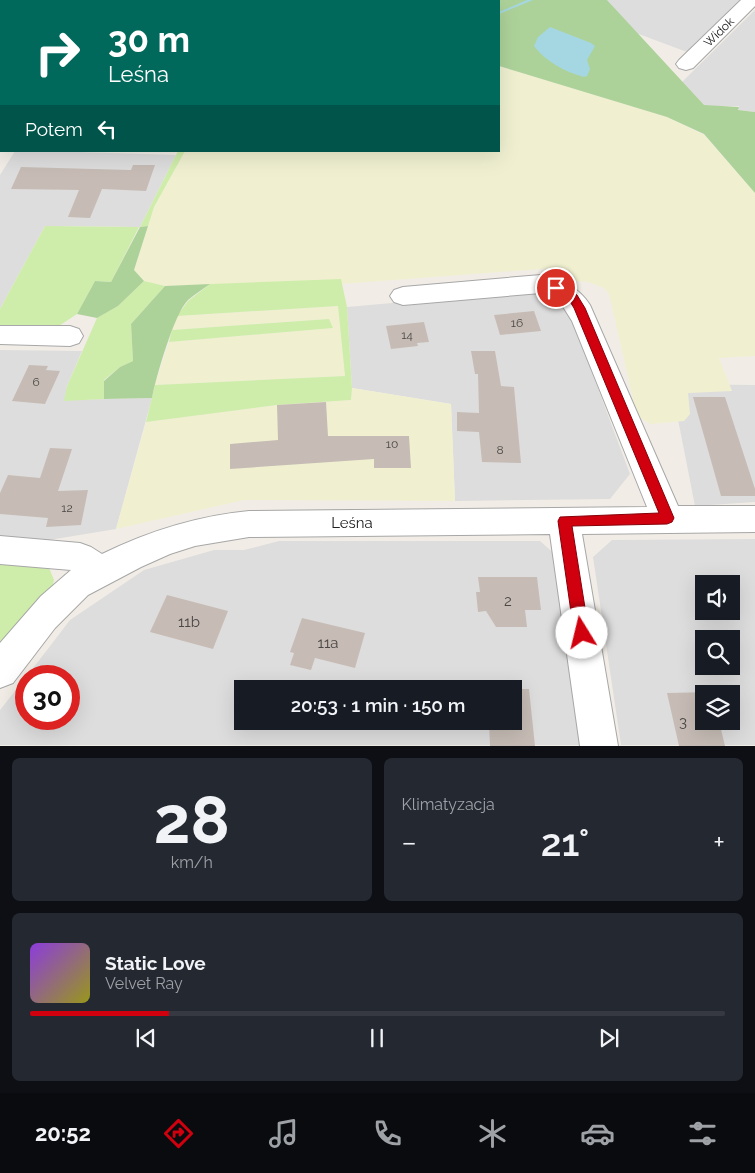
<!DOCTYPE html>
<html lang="pl">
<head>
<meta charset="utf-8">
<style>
	body { margin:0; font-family:Raleway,sans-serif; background:#242831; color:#f1f3f6; height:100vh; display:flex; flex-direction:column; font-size:19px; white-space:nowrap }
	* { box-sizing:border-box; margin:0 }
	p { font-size:16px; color:#9ea1a6 }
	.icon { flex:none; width:28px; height:28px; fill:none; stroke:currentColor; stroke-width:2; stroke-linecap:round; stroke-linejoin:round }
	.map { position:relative; height:746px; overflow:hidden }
	.side { display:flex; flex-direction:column; gap:12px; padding:12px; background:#0d0f14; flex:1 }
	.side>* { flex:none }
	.hud { position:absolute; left:0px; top:0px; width:500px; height:152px; box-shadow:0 5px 20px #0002; background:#00695c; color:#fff; overflow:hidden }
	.buttons { position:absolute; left:695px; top:575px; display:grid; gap:10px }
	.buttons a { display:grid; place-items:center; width:45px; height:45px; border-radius:0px; background:#171b24; box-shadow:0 5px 20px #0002; font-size:25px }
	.speed { position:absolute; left:15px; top:665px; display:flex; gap:10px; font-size:25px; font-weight:700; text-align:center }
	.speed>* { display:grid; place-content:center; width:65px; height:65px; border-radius:50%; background:#171b24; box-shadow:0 5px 20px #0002; line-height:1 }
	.speed .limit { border:8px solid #d22; background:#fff; color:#111 }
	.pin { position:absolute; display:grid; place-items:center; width:42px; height:42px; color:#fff; margin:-21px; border:2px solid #fff; border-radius:50%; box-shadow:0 1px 5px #0007 }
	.me { position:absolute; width:55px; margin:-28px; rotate:351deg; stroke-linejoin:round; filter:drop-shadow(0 0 4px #0008) }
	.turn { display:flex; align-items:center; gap:18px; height:105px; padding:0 25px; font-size:22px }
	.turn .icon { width:65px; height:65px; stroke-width:2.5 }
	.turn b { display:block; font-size:35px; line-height:42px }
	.then { display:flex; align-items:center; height:48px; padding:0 25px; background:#0003; gap:10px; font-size:19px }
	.big { font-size:38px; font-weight:600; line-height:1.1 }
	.side .tile { flex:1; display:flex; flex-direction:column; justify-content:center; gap:8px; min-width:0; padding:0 18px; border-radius:8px; background:#242831 }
	.side .dial { align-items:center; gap:0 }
	.dial b { font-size:65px; line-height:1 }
	.song { display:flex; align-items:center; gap:15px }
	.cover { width:60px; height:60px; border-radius:8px; background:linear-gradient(135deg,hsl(270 70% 55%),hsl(60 70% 35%)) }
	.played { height:5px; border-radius:2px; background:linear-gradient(90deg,#d0000e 20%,#363941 20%) }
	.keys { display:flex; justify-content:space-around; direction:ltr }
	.heat { display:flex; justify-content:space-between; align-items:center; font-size:28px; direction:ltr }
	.side .tiles { flex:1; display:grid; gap:12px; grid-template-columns:1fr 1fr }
	.tile:last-child { grid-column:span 2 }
	.trip { position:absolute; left:234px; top:680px; width:288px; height:50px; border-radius:0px; background:#171b24; box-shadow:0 5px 20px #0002; font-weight:600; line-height:50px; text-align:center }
	.dock { display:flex; height:80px; justify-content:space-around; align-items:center; background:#090b0e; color:#9ea1a6 }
	.dock .icon { width:35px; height:35px }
	.dock .active { color:#d0000e }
	.dock b { font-size:22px; color:#f1f3f6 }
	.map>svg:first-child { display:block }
	.residential { fill:#dedddd; fill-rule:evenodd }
	.farmland { fill:#f0f0d1 }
	.grass { fill:#cfedaa }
	.forest { fill:#add299 }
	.water { fill:#a4d7e1 }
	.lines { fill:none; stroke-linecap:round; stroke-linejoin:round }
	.stream { fill:#a4d7e1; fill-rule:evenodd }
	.building { fill:#c6bcb5 }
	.minor-casing { stroke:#a7a7a7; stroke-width:2 }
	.minor { fill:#fff; fill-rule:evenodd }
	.route { fill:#d0000e; stroke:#870009 }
	.labels { text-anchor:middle; stroke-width:4; stroke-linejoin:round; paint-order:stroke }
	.far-street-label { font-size:12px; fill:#202020; stroke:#fff }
	.number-label { font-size:12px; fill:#4a4745 }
	.street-label { font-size:15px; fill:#202020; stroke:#fff }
	.near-number-label { font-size:15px; fill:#4a4745 }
</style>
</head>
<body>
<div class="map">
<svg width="755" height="746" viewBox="0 0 755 746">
	<rect width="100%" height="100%" fill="#f1ede6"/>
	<path class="residential" d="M607,0H741L687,52L636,33Z
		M755,10V112L738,110L739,106H704L682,82Z
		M15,151H45L176,155L140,227L45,226L0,309V175Z
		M538,290L566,303L630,474L610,499L455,501L451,404L352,388L347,307Z
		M0,350L82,351L67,386L65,400L152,398L116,529L31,543L0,540Z
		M671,384L755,385V502L695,506Z
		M755,539V745H621L593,557L612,540ZM704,584H731V611H704ZM704,639H731V666H704ZM704,694H731V721H704Z
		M279,541H540L565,563L588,745H0V710L26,677V719H69V676H27L70,620L144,570L214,550H244ZM242,689H512V721H242Z"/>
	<path class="farmland" d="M0,0H282L1,1V34Z
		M499,66L667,117L704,135L755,193V356L719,358L732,391L688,393L690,414L684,421L651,424L637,416L609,294L604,288L588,282L562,280L555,268L341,284V280L165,286L144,281L137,276L134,270L154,207L185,151H499Z
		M338,306L345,376L155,385L169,342L332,328L329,319L172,330L177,316Z
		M352,388L451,404L455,501L244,500L116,529L146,422L277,405L351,400Z"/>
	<path class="grass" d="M178,151H185L154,207L148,226L139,227L111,282L95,281L77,314L59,326L0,325V309L45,226L140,227Z
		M341,279L347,307L352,388L351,400L277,405L146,422L155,385L345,376L338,306L177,316L188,301L210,284Z
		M144,281L165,286L131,324L133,361L120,367L104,380V399L64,401L67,386L97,318L118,306Z
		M329,319L333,328L169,342L172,330Z
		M0,560L44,563L50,570L54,580L51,595L0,645Z"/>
	<path class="forest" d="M430,0H607L704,105L739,107L738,110L755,112V193L704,134L667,117L499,66V1H428Z
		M148,226L134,270L144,281L118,306L97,318L77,314L95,281L111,282L140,227Z
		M210,284C203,289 195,294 188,300C174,314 156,377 152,398L104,399V381L120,367L133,361L131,324L165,286Z"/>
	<path class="water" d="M550,27L591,43L595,46L587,60L590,69L587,76L584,77C565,72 545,61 534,46L538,37Z"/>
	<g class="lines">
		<path class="stream" d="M527,0H533L499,14V12Z
			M0,39H1V42H0Z"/>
	</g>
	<path class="building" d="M133,165H155L146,191L102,189L90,218L68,217L79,190L11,189L21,167L131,170Z
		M534,311L541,331L500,335L494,315Z
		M424,322L429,342L417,343L418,346L391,349L386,326Z
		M471,351H495L501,386L514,387L521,463L482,462L479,432L457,431V412L479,413L478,374H475Z
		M29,365L48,366L46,370L60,371L45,404L12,401Z
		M693,397H725L755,489V496H721Z
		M326,402L328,436H409L411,468H374V459L230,469V444L278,440L277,405Z
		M50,448L72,449L58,491L88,490L81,525L46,527L48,518L0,514V493L8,475L40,478Z
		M478,577H537L541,610H525L527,627H496L486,611L478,612L476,592H480Z
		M167,595L228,611L213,649L150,632Z
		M302,618L365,633L355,668L315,658L311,670L290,665L294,653L290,652Z
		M512,689H529L535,746H490L489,721H512Z
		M711,692V694H704V721H719L725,746H679L667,693Z"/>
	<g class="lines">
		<defs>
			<path id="minor" d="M741,0H755V6L693,68L686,70L679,68L676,64L679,60Z
				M0,135H1V147H0Z
				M541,275C562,281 578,286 590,305L678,506H755V532L582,534L618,746H580L550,534L249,537L195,546L170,554L141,567L88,595L55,628L13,683L0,688V643L41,596L71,570L0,564V536L80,543L91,547L102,554C149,531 197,516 249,511L647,507L572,321L560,302L541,293L403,305L394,302L390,296L394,290L403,287Z
				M0,326H70L79,329L83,336L79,343L70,346L0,344Z"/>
		</defs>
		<use href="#minor" class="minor-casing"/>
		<use href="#minor" class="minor"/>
	</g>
	<path class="route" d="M556,285L577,295L585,308L674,518L672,522L667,524L572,526L589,633L587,638L582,640L576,638L574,633L558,521L560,517L659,513L574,308L569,300L553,291L551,288Z"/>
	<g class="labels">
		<g class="far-street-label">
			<text transform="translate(719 32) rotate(-44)" y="4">Widok</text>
		</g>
		<g class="number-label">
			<text x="517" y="327">16</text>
			<text x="407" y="339">14</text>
			<text x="36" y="386">6</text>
			<text x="392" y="448">10</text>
			<text x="500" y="454">8</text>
			<text x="67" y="512">12</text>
		</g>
		<g class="street-label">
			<text x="352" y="528">Leśna</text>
		</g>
		<g class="near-number-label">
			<text x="508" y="606">2</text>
			<text x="189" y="627">11b</text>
			<text x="328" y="648">11a</text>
			<text x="683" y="727">3</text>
		</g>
	</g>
</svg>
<div class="buttons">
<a><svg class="icon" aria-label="sound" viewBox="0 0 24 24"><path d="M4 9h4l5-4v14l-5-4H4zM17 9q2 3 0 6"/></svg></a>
<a><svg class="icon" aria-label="search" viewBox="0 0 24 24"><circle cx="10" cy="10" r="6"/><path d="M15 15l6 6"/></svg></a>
<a><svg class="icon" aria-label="layers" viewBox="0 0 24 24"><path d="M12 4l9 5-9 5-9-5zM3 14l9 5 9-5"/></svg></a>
</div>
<div class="speed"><div class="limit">30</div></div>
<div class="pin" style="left:556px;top:288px;background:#d93025"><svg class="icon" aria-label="arrive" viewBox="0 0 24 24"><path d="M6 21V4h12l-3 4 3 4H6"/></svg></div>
<svg class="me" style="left:582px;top:633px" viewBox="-20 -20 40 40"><circle r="19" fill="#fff"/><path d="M0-13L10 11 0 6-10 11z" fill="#d0000e"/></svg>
<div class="trip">20:53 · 1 min · 150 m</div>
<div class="hud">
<div class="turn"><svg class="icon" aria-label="right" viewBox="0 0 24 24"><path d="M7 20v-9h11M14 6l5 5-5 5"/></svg><div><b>30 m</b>Leśna</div></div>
<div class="then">Potem<svg class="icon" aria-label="left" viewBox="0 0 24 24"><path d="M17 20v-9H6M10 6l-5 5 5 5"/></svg></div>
</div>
</div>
<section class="side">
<div class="tiles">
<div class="tile dial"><b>28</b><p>km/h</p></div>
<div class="tile"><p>Klimatyzacja</p>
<div class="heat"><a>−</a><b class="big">21°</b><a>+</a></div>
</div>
<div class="tile">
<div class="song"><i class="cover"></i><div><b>Static Love</b><p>Velvet Ray</p></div></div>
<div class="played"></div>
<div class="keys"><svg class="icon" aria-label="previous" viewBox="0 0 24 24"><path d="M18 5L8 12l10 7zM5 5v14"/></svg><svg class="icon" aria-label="pause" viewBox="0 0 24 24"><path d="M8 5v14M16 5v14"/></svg><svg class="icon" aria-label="next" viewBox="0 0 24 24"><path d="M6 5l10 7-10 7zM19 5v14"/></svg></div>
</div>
</div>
</section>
<nav class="dock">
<b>20:52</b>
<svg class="icon active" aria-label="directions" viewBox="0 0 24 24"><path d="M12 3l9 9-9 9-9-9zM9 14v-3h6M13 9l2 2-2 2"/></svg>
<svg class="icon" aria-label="music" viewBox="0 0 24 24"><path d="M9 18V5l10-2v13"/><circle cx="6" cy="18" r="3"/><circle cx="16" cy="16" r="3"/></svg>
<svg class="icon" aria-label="phone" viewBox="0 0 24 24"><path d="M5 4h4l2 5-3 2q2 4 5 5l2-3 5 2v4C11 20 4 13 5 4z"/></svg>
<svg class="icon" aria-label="climate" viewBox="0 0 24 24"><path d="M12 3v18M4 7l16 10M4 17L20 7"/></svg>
<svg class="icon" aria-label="car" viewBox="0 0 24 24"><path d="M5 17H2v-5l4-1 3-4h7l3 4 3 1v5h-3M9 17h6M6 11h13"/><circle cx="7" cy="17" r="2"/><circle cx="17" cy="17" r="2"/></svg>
<svg class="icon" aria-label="filters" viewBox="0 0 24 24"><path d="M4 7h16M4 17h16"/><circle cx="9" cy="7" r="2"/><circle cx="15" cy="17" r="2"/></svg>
</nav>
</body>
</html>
